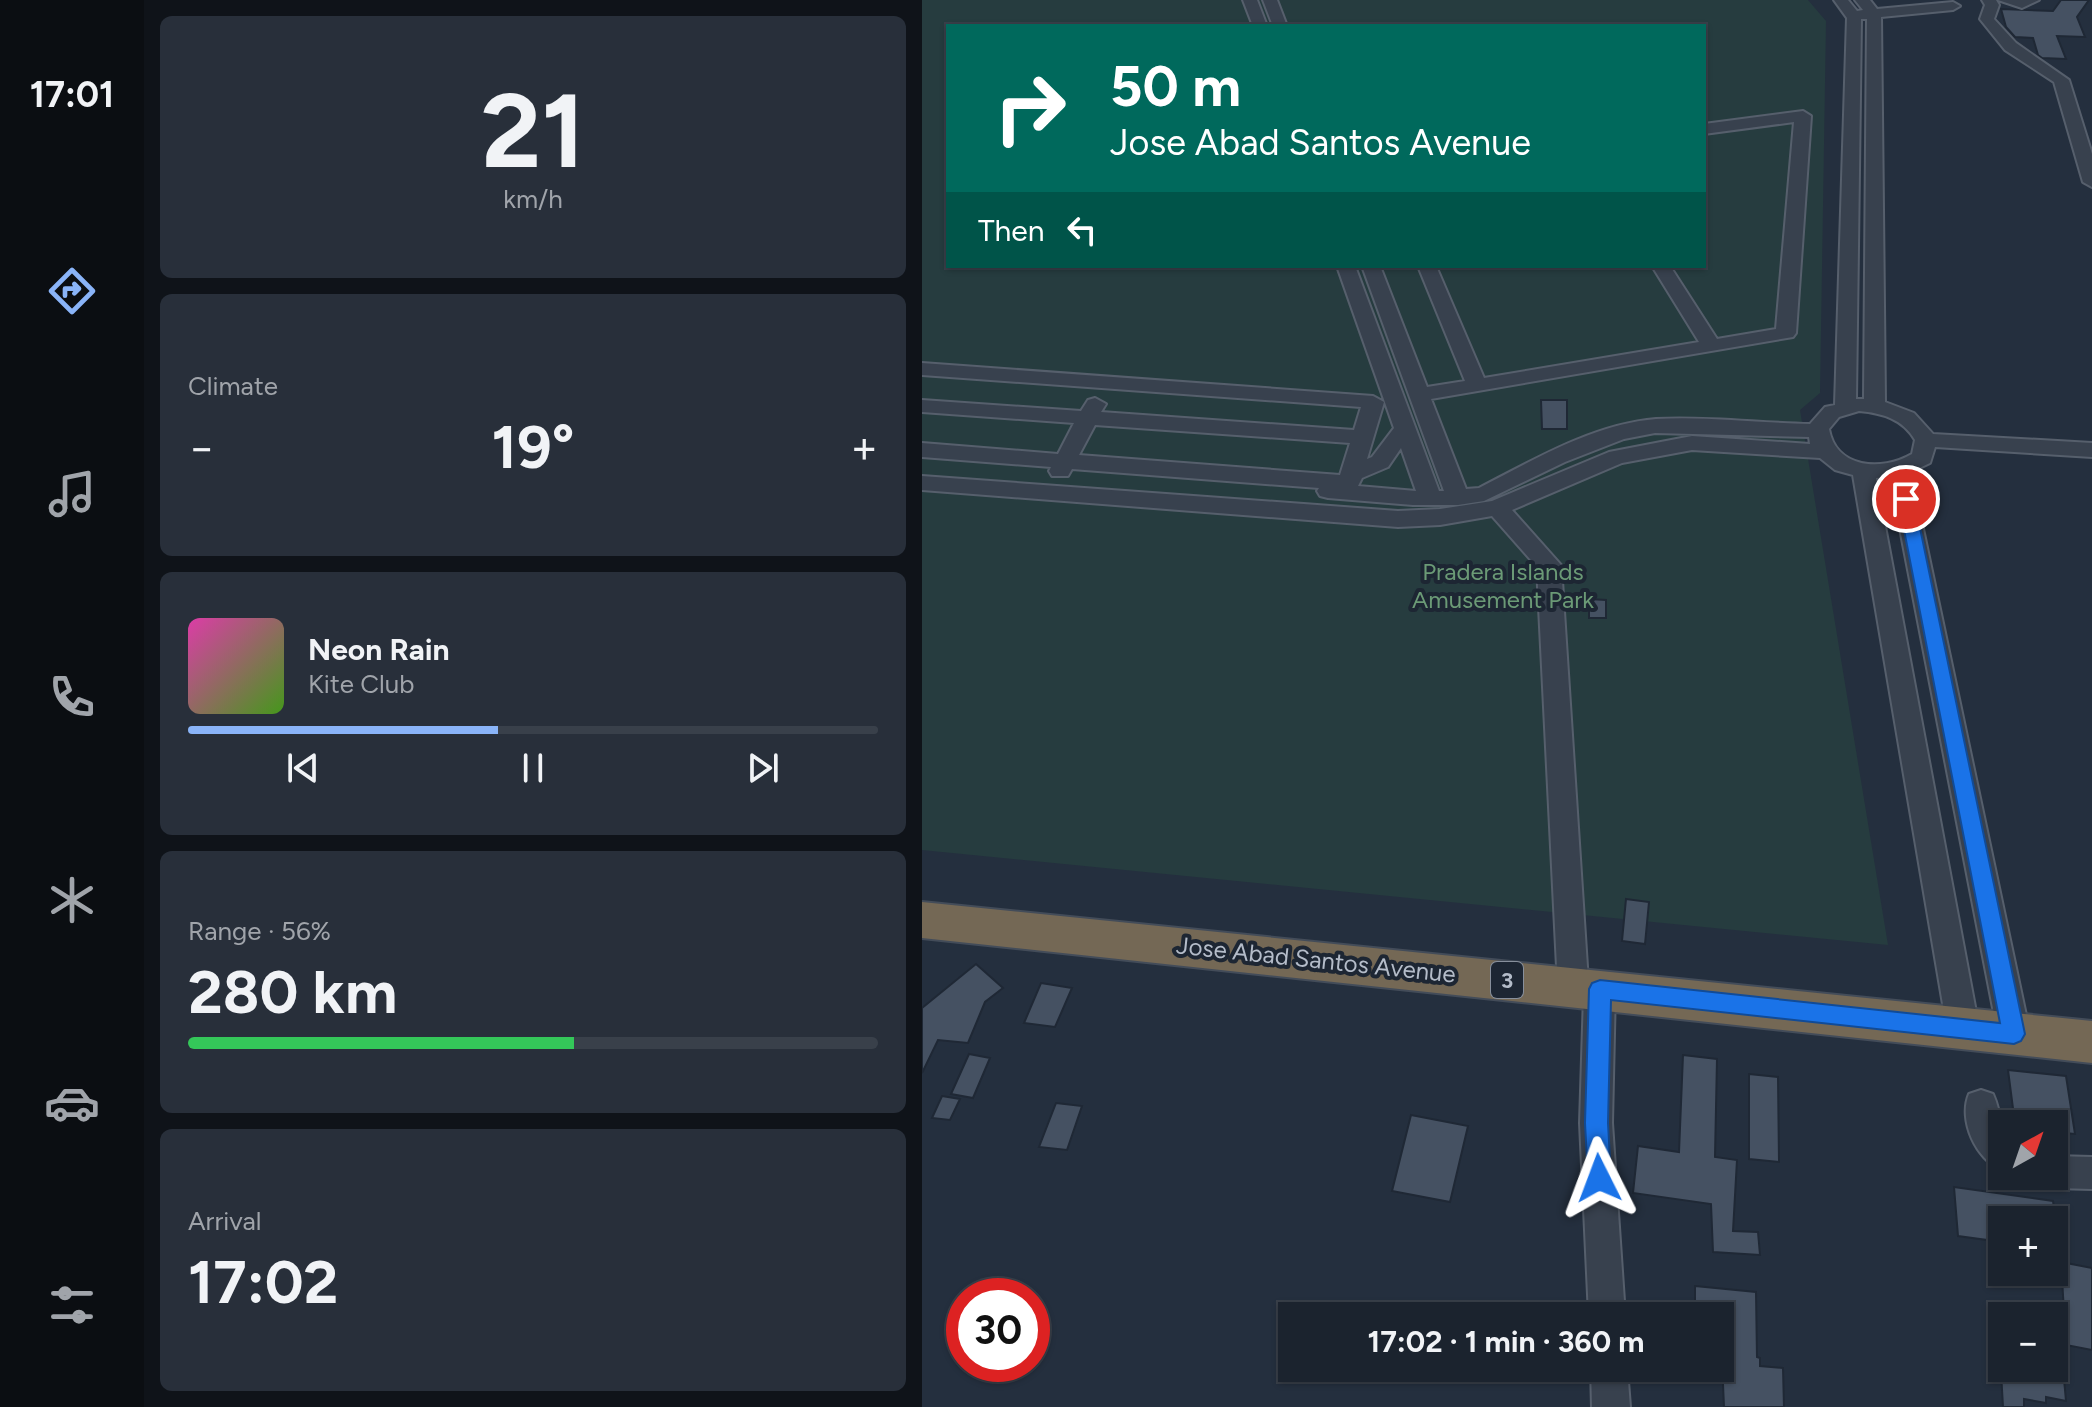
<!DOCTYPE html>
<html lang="en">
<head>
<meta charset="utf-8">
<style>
	body { margin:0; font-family:Figtree,sans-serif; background:#282f3a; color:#f1f3f6; height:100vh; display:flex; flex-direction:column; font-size:30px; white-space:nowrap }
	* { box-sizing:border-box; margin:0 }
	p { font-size:26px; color:#a0a4aa }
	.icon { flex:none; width:44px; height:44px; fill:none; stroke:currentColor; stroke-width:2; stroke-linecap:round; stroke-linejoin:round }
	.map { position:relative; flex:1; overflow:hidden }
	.drawer { display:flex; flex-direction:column; gap:16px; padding:16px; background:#0f1319; width:778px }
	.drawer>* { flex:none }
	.guide { position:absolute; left:24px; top:24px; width:760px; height:244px; border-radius:0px; box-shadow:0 2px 6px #0004,0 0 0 2px #39404a; background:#00695c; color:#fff; overflow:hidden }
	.needle { width:52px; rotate:40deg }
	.fabs { position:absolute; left:1066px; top:1110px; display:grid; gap:16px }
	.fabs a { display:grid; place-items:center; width:80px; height:80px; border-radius:0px; background:#1b232e; box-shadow:0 2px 6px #0004,0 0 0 2px #39404a; font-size:40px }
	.speed { position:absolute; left:24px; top:1278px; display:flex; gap:16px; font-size:40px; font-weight:700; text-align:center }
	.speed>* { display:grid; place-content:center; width:104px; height:104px; border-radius:50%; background:#1b232e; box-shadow:0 2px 6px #0004,0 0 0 2px #39404a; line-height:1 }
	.speed .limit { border:12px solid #d22; background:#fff; color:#111 }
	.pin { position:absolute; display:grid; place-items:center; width:68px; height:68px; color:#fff; margin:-34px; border:4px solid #fff; border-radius:50%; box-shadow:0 2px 8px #0007 }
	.me { position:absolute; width:88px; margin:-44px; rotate:357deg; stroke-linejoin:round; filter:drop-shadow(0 0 6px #0008) }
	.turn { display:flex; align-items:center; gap:28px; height:168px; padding:0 32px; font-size:36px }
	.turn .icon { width:104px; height:104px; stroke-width:2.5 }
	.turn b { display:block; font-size:56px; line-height:68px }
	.then { display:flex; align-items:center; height:76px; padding:0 32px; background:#0003; gap:16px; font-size:30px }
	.big { font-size:60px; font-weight:700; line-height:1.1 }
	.drawer .tile { flex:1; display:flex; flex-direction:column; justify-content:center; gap:12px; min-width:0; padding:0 28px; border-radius:12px; background:#282f3a }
	.drawer .dial { align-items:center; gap:0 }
	.dial b { font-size:104px; line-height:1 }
	.song { display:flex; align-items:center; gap:24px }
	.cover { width:96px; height:96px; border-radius:12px; background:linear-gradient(135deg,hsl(320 70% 55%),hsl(100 70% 35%)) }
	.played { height:8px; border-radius:4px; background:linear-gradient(90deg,#8ab4f8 45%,#39404a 45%) }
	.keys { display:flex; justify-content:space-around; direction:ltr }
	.heat { display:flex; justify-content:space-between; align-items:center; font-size:44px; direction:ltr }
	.charge { height:12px; border-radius:6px; background:linear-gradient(90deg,#34c759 56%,#39404a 0) }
	.trip { position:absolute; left:356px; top:1302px; width:456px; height:80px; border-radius:0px; background:#1b232e; box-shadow:0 2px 6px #0004,0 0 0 2px #39404a; font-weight:700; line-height:80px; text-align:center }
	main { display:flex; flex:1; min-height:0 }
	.tab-bar { display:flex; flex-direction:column; width:144px; justify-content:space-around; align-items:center; background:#0b0e12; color:#a0a4aa }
	.tab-bar .icon { width:56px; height:56px }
	.tab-bar .current { color:#8ab4f8 }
	.tab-bar b { font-size:36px; color:#f1f3f6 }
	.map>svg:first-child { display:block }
	.green { fill:#263c3f; fill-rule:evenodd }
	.building { fill:#455162; stroke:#1f2835; stroke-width:2 }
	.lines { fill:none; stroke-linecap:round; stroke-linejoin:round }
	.minor-casing { stroke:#565f6c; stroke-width:4 }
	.highway-casing { stroke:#434c59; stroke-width:4 }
	.minor { fill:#38414e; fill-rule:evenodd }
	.highway { fill:#746855; fill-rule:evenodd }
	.route { fill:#1a73e8; stroke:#114b97; stroke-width:2 }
	.labels { text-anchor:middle; stroke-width:8; stroke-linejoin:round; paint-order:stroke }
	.shield { fill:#1d2633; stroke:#878f9c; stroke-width:2 }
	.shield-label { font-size:22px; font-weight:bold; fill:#b4bcc9 }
	.park-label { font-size:24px; fill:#6b9a76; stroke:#1d2633 }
	.street-label { font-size:24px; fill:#b4bcc9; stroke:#1d2633 }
</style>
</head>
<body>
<main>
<nav class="tab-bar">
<b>17:01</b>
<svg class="icon current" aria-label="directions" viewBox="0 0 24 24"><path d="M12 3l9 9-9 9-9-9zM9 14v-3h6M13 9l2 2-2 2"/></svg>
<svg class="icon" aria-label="music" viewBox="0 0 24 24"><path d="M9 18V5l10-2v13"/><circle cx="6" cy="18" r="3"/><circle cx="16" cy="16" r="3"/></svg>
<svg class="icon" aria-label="phone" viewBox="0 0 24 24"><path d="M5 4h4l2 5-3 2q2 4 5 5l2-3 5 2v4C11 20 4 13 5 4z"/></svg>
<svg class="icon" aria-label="climate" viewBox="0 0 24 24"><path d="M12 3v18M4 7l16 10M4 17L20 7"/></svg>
<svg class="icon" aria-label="car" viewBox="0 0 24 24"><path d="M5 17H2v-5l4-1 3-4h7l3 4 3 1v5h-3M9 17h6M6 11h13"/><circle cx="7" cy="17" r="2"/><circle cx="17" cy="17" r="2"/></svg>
<svg class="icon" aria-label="filters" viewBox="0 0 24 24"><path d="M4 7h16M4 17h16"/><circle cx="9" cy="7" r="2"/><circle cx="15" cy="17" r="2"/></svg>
</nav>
<section class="drawer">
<div class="tile dial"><b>21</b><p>km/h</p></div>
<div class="tile"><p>Climate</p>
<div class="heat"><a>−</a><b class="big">19°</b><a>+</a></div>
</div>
<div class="tile">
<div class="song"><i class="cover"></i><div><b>Neon Rain</b><p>Kite Club</p></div></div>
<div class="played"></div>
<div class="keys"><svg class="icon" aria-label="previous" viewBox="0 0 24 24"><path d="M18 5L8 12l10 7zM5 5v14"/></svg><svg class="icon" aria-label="pause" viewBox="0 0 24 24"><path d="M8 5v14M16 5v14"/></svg><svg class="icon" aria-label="next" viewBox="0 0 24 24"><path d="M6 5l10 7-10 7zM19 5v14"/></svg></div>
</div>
<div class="tile"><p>Range · 56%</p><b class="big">280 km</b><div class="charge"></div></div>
<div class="tile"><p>Arrival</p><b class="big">17:02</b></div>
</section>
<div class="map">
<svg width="1170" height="1407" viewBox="0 0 1170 1407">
	<rect width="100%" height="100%" fill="#242f3e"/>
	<path class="green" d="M0,0H886L904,21L898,393L878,410L966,945L0,850ZM26,26H782V266H26Z"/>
	<path class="building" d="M1139,0H1167L1155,17L1163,37L1135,36L1144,59L1120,58L1116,55L1111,38L1093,37L1084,27L1079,9L1131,11Z
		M619,400H645V429H620Z
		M667,599L684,600V618H667Z
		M704,899L727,902L723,944L700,941Z
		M54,964L81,988L63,1002L46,1043L16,1040L0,1073V1008Z
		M119,983L150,988L133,1027L102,1023Z
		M47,1054L68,1058L51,1098L29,1094Z
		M761,1055L795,1059L793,1157L815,1160L811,1231L836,1232L838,1255L791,1252L789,1204L711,1193L716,1146L757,1152Z
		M1086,1070L1144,1076L1153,1134L1132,1132V1124H1093Z
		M827,1074L856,1077L857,1162L827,1159Z
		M20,1096L38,1099L28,1120L10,1118Z
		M134,1103L160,1106L145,1150L117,1147Z
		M489,1115L546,1126L528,1202L470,1191Z
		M1032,1187L1131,1201L1134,1220H1080V1242L1036,1236Z
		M1139,1262L1170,1268V1350L1144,1345Z
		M773,1286L834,1292L835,1357L838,1358V1366L861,1368L862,1407H802L798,1316H773Z
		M1103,1368H1141L1144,1401L1124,1397V1403L1102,1399V1407H1081L1079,1372L1104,1376Z"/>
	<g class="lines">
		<defs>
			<path id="minor" d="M321,0H335L345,26H331Z
				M341,0H355L365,26H351Z
				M912,0H926L935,11L941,10L933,0H948L955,9L1031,2L1038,6L1031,10L959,17L963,402L992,413L1011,434L1170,443V457L1013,447L1008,463L989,472L1108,1034L1103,1044L1092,1048L1081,1044L1076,1034L968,477L954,478L1057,1028L1052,1038L1041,1042L1030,1038L1025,1028L931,475L913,470L898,458L770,450L700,463L590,510L639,565L666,982L678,976L689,979L693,989L690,1123L703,1316H667L658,1123L662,995L651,1000L640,997L636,987L615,567L570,516L518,525L476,527L0,490V476L476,511L518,509L570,501L687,452L770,436L888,444L887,437L733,433L702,439L643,462L562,501L536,505H491L406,498L398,496L395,491L397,488L150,469L146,476H130L127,471L129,467L0,457V443L136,454L152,423L0,412V400L159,411L166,400L173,398L184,404L179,412L432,430L439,407L0,375V363L451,396L462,402L445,459L450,457L472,428L415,266H433L517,491H522L440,266H458L505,387L543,381L496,266H514L562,378L777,342L730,266H748L795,339L854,329L872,122L782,134V124L881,111L889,116L874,333L871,337L509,399L544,489L557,488C611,460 672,424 734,419C784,416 837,423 888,424L903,407L913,405L925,18ZM939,19H945L942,399H934ZM937,411C960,413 981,419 993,440L990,454C959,472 914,468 907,429L917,417ZM173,425L428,443L418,475L157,455ZM479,448L494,491L436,486L440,478L466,467Z
				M1060,0H1074L1077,5L1072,19L1094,43L1147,80L1170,154V187L1161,182L1132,82L1083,50L1058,19L1063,5Z
				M1076,0H1117L1100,8Z
				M1059,1090L1071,1094C1082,1119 1080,1143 1080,1170C1054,1160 1036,1120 1047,1094Z
				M1132,1156L1170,1157V1189L1132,1188L1120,1183L1117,1176H1132Z
				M669,1368H705L708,1407H670Z"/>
			<path id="highway" d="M0,902L1170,1021V1063L0,938Z"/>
		</defs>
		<use href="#minor" class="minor-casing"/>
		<use href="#highway" class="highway-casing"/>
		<use href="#minor" class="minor"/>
		<use href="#highway" class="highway"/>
	</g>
	<path class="route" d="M984,494L992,499L1103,1034L1099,1041L1092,1044L689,1000L686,1123L689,1178L686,1186L677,1190L669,1186L666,1178L663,1123L667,989L670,983L678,980L1078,1023L976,499Z"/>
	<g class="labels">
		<rect class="shield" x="569" y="962" width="32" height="36" rx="6"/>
		<g class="shield-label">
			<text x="585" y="988">3</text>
		</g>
		<g class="park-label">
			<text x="581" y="580">Pradera Islands<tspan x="581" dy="28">Amusement Park</tspan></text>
		</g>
		<g class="street-label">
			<text transform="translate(394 960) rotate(6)" y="8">Jose Abad Santos Avenue</text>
		</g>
	</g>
</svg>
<div class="fabs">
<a><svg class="needle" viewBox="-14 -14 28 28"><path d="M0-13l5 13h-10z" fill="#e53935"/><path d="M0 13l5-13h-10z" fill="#a0a4aa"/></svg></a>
<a>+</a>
<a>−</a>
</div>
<div class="speed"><div class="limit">30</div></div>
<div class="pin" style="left:984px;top:499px;background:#d93025"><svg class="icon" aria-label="arrive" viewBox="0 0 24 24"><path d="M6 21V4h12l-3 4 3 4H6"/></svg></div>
<svg class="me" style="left:677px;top:1178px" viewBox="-20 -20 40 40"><path d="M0-17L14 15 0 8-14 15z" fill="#1a73e8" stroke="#fff" stroke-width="4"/></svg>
<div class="trip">17:02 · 1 min · 360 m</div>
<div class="guide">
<div class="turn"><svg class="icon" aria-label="right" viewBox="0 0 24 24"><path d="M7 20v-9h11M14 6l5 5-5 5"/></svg><div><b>50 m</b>Jose Abad Santos Avenue</div></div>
<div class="then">Then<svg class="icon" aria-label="left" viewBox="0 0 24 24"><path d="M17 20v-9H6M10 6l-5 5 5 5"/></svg></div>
</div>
</div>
</main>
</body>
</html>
